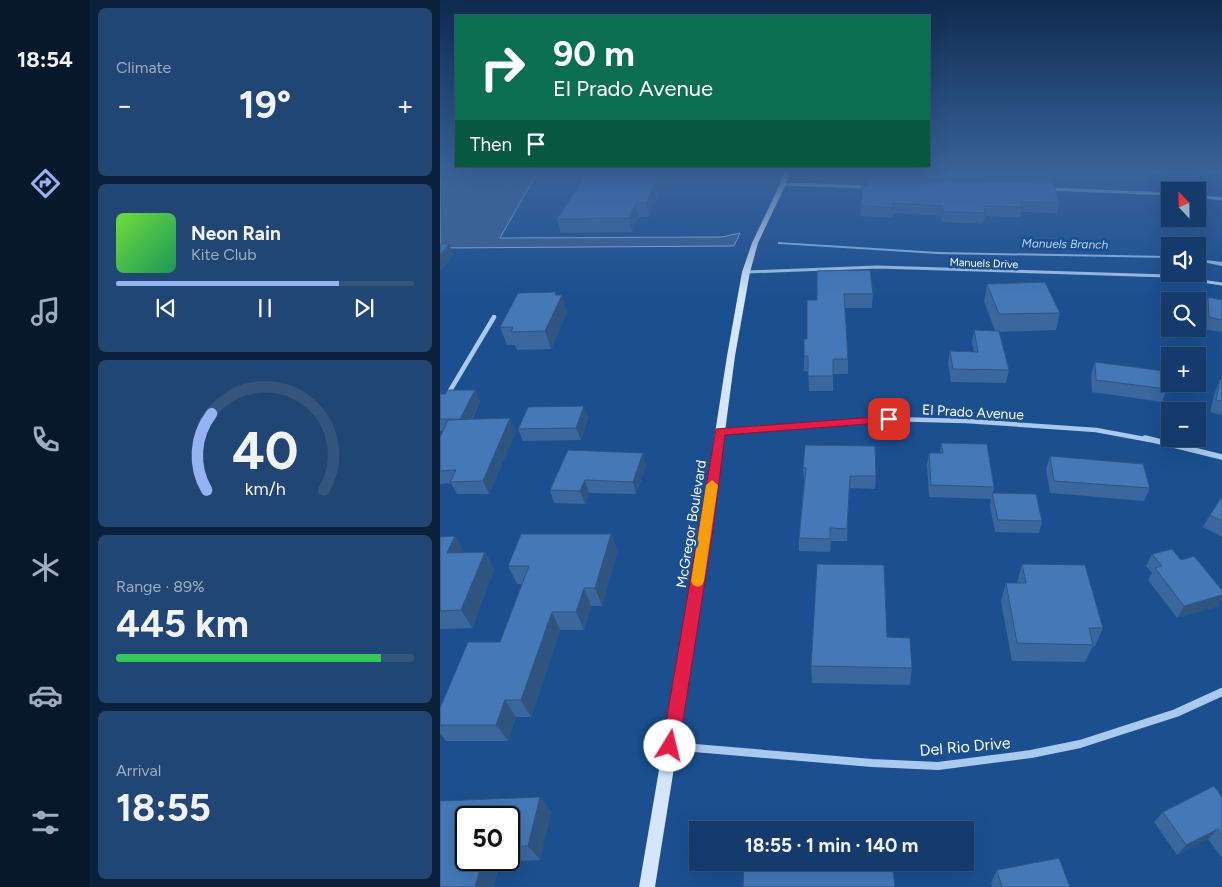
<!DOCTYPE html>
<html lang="en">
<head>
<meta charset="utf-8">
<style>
	body { margin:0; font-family:Figtree,sans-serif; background:#214673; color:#f1f3f6; height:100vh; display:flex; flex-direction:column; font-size:19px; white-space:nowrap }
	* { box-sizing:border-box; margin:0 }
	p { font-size:16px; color:#9dadc1 }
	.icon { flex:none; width:28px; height:28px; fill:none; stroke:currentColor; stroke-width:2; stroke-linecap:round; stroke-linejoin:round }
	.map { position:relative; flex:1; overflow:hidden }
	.drawer { display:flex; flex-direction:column; gap:8px; padding:8px; background:#0b203b; width:350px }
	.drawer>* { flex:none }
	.hud { position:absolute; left:15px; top:15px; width:475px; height:152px; border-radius:0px; box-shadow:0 5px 20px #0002,0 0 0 1px #33557e; background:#0b6e4f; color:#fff; overflow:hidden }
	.needle { width:32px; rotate:338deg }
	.fabs { position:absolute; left:721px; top:182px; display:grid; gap:10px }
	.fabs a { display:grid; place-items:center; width:45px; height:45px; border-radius:0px; background:#143b6b; box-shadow:0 5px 20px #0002,0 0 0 1px #33557e; font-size:25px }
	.speed { position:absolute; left:15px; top:806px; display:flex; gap:10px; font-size:25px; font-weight:700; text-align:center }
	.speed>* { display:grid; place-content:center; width:65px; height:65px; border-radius:50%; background:#143b6b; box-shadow:0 5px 20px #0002,0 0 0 1px #33557e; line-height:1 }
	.speed .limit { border:2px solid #111; border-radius:8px; background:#fff; color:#111 }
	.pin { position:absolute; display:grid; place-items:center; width:42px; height:42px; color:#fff; margin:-21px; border-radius:10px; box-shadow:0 2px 8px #0006 }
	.me { position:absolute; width:55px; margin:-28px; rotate:9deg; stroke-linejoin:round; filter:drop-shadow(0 0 4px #0008) }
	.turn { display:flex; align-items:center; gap:18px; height:105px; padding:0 15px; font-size:22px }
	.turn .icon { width:65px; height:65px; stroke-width:2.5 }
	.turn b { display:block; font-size:35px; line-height:42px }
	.then { display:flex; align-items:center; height:48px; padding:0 15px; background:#0003; gap:10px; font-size:19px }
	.big { font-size:38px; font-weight:700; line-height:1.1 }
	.drawer .widget { flex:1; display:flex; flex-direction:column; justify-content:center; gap:8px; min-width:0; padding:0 18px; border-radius:8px; background:#214673 }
	.drawer .dial { align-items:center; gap:0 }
	.dial svg { height:130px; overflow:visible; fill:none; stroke:#33557e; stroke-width:7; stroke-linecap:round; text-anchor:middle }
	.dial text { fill:#f1f3f6; stroke:none }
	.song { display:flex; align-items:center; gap:15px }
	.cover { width:60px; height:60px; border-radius:8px; background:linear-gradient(135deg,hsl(100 70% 55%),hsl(150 70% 35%)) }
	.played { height:5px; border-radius:2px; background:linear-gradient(90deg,#95b2f1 75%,#33557e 75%) }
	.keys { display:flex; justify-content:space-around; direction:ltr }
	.heat { display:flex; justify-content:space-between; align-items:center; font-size:28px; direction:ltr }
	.charge { height:8px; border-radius:4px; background:linear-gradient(90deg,#34c759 89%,#33557e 0) }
	.trip { position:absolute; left:249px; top:821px; width:285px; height:50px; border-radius:0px; background:#143b6b; box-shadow:0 5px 20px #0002,0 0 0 1px #33557e; font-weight:700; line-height:50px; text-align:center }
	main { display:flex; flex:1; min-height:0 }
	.tab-bar { display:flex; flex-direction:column; width:90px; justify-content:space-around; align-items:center; background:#08182b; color:#9dadc1 }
	.tab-bar .icon { width:35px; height:35px }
	.tab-bar .on { color:#95b2f1 }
	.tab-bar b { font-size:22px; color:#f1f3f6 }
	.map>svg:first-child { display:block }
	.water { fill:#3c6290; stroke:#9cc4f0 }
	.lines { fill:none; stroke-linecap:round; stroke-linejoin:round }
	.stream { fill:#9cc4f0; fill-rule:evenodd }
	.street-far3 { stroke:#a9c9ee; stroke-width:3 }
	.street-far2 { stroke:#a9c9ee; stroke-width:4.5 }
	.street-far1 { stroke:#a9c9ee; stroke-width:5.5 }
	.street { stroke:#a9c9ee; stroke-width:8 }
	.secondary { fill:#d6e6fa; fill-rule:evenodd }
	.wall { fill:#3a679d; fill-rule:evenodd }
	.shaded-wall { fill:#305480 }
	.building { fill:#4478b7; stroke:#305480 }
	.route { fill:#e11d48; stroke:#92132f }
	.slow { fill:#f59e0b }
	.labels { text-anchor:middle; stroke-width:5; stroke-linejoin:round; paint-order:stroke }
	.far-street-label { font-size:11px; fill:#fff; stroke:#1b4f8f }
	.far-water-label { font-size:12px; font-style:italic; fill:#b5d3f5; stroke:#1b4f8f }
	.street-label { font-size:14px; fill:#fff; stroke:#1b4f8f }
	.near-street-label { font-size:16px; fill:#fff; stroke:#1b4f8f }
</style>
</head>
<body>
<main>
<nav class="tab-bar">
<b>18:54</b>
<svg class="icon on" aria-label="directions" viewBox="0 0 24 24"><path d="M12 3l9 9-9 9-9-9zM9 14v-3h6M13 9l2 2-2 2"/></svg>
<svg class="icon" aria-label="music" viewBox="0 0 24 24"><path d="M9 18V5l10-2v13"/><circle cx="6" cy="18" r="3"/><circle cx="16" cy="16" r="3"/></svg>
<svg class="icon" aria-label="phone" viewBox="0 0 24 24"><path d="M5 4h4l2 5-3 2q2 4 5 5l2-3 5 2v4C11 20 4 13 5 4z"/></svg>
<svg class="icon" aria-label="climate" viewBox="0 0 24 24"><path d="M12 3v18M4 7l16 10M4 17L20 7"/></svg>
<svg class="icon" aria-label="car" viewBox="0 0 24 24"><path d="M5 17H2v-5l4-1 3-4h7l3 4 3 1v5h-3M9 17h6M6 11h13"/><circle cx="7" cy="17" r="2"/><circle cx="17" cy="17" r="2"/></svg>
<svg class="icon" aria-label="filters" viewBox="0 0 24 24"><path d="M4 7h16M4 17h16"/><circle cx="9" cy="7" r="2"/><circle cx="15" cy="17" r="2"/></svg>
</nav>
<section class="drawer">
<div class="widget"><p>Climate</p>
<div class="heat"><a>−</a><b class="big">19°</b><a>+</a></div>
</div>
<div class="widget">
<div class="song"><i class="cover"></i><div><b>Neon Rain</b><p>Kite Club</p></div></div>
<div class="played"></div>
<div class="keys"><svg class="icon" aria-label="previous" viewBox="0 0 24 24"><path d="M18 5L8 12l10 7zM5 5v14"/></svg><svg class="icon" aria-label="pause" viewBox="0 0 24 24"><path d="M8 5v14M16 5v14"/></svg><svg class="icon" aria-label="next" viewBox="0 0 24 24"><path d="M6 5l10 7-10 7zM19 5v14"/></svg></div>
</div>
<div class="widget dial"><svg viewBox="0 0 100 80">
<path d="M14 69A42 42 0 1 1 86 69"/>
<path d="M14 69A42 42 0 0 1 17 22" stroke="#95b2f1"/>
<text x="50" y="56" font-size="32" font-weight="700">40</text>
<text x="50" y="72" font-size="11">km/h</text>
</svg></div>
<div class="widget"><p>Range · 89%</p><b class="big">445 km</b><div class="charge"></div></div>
<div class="widget"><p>Arrival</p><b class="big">18:55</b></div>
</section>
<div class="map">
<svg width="782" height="887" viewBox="0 0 782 887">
	<rect width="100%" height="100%" fill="#1b4f8f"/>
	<path class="water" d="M0,173H97L60,238L282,237L300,233L294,246L0,248Z"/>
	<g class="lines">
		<path class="stream" d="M338,242L498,252L730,256V258L498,254L340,244H338Z
			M758,259L782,262V266L758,261Z"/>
		<path class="street-far3" d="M343,184L427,187
			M608,189L730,194
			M758,196L782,199
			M306,272L437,267L728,276L782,284"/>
		<path class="street-far2" d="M8,394L54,317
			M280,431L449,419L526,421L656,430L710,440"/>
		<path class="street-far1" d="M705,438L782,457"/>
		<path class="street" d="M231,746L432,763L498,766L591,754L640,744L736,713L782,692"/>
		<path class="secondary" d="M343,173H349L346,184L318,243L310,272L295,356L272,530L215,887H199L260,530L287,356L302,272L312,243L340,184Z"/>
	</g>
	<path class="wall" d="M227,173L209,217H198L192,232L121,233L117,219Z
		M428,173L610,176L609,182L619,203L617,213L581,212L580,217L545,216L543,224L502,222L501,216L453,213L452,218L420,216L421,205L428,185Z
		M377,271L433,294L432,308H405L408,359V374H393V391H369L368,371H364V356L367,339L377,300Z
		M547,284L620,313L616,330L559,332L569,370L566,383L511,382L508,363L510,351L534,352L532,342L534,330L555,331L544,301Z
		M117,295L127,312L111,349L77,350L75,345H67L60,327Z
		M768,297L782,300V332L764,329V309Z
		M655,362L727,389L722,402L652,392L651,374Z
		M780,379L782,380V415L770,412L775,392Z
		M35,390L40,402L32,419L76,431L49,494H17L11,483L0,484V437L3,431H0V394H5Z
		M144,406L148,418L141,440L83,441L78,429Z
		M501,443L554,487L553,493L602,521L599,533L555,532L550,506L551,499L489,497L487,465L489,453H500Z
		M128,450L206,465L196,494L149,493L145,504L114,503L110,490Z
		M610,456L710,488L704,501L610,493L606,469Z
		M363,468L436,476L435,489L409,488L407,541H391L390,552L359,551V538L364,481Z
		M782,497V537L763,527L770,515Z
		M171,534L177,552L162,606H151L144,630H120L91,717H76L68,741H6L0,733V708L60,642L82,584H77L68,566Z
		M15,536L24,552H45L54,570L32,628L0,629V537Z
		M712,554L778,606L737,618L708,580L712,573L706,566Z
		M582,564L663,628L655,646H653L645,662L572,661L561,601L566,583H577Z
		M447,637L472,668L470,685L372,683L371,666Z
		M100,797L111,812L100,860L60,862L53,887H0V801ZM26,818H69V860H26Z
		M782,797V858L768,839L737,855L714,822L723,812Z
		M557,870L630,887H552L551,883Z"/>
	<path class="shaded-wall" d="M219,173H227L209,217L207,203Z
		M196,203L198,217L192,232L189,218Z
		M9,244L14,255L0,272V255Z
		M116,292L119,300L122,295L127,312L111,349L105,331Z
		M35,390L40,402L25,431L20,419Z
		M144,406L148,418L141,440L136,428Z
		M70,418L76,431L49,494L43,481Z
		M203,453L206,465L196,494L193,482Z
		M145,480L149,493L145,504L140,491Z
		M171,534L177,552L162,606L155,588Z
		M15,536L25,554L7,553Z
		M45,552L54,570L32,628L21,610Z
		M144,588L151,606L144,630L136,612Z
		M782,595V600L778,606L737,618L744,606Z
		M112,612L120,630L91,717L81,700Z
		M65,700L76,717L68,741L56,725Z
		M100,797L111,812L100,860L88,846Z
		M778,829L768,839L737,855L746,845Z
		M43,860H58L60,862L53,887H35Z"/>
	<path class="building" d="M147,173H219L207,203H196L189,218L117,219Z
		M428,173H609L610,176L428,174Z
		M428,180L613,182L619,203L580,202L582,207L544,206L545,213L503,212L502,206L453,203V208L421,205L422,185H428Z
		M0,244H9L0,255Z
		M430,270L433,294H404L408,359H393V376H368V356H364V339H367V300H377V271Z
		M605,282L620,313L559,314L547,284Z
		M116,292L115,295H122L105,331L71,332L73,327H60L78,293Z
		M768,297L782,300V320L769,317Z
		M534,330L559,331L569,370L513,369L510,351L538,352Z
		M655,362L724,371L727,389L656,380Z
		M780,379L782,380V401L776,400Z
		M8,390H35L20,419H0V394H5Z
		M144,406L136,428L78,429L88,407Z
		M70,418L43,481L10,482L16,470L0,471V437L8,420Z
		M501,443L547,444L554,487L491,485L489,453H503Z
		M365,445L435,446L436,476H410L407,529L390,528V539L359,538L366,468H363Z
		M128,450L203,453L193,482L145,480L140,491L110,490Z
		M610,456L703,464L710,488L614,481Z
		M552,493L596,494L602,521L558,520Z
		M782,497V521L770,515Z
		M81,534H171L155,588H144L136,612H112L81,700H65L56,725H0V708L28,642H60L89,566H68Z
		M15,536L7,553L45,552L21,610L0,611V537Z
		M732,549L741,560L754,556L782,590V595L744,606L715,568L722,566L712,554Z
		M377,564L444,565L447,637L470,638L472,668L371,666Z
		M582,564L645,565L663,628H649L653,645L577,643L566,583H586Z
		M774,786L782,797V835L778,829L746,845L723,812Z
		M100,797L88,846L69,847V818H26V860H43L35,887H0V801Z
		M395,829V830H375Z
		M619,858L630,887H562L557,870Z
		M304,862H452L455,887H303Z"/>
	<linearGradient id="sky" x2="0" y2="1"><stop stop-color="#0f2b4f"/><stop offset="0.58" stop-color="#39639b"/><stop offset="1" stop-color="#39639b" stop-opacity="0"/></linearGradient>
	<rect width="782" height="297" fill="url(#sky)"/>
	<path class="route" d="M449,416L454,419L453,422L285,435L273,530L239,746L236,752L230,755L225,752L222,746L276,429Z"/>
	<path class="slow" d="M272,480L278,485L264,581L262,585L258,587L253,585L251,581L266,485Z"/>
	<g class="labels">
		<g class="far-street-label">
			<text transform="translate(544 263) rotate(2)" y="4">Manuels Drive</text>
		</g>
		<g class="far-water-label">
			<text transform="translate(625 244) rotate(1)" y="4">Manuels Branch</text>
		</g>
		<g class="street-label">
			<text transform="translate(533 412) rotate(3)" y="5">El Prado Avenue</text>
			<text transform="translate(251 524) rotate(-81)" y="5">McGregor Boulevard</text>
		</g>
		<g class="near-street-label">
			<text transform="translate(525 746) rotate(-5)" y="6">Del Rio Drive</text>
		</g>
	</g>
</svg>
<div class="fabs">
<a><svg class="needle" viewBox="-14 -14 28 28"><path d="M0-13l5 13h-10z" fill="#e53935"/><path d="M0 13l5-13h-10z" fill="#9dadc1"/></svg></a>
<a><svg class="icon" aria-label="sound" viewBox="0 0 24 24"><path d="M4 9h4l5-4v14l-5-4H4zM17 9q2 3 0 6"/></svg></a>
<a><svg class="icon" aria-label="search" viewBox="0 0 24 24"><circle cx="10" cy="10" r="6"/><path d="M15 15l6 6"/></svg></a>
<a>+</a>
<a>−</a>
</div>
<div class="speed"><div class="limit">50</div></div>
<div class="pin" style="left:449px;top:419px;background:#d93025"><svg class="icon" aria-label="arrive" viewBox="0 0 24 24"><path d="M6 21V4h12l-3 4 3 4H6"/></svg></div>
<svg class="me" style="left:230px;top:746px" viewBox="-20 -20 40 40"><circle r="19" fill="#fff"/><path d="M0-13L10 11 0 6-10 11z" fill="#e11d48"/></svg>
<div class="trip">18:55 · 1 min · 140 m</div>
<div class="hud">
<div class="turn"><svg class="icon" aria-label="right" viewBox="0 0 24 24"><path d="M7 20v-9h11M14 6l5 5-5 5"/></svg><div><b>90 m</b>El Prado Avenue</div></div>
<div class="then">Then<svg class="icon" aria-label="arrive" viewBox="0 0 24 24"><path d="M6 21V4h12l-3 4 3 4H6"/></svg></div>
</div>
</div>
</main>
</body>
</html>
